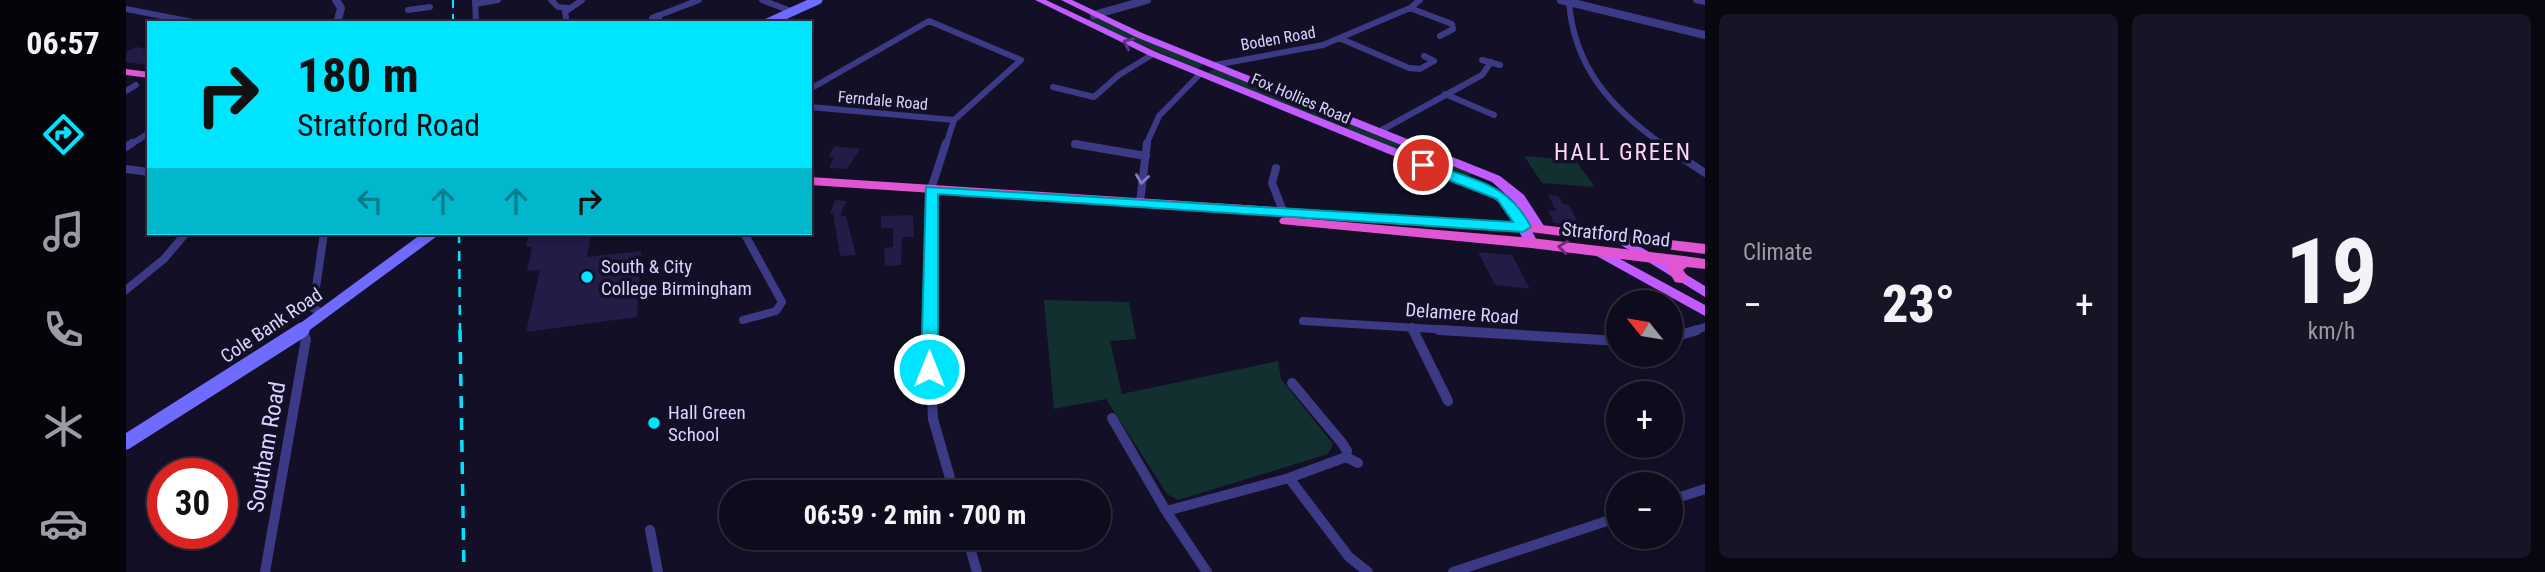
<!DOCTYPE html>
<html lang="en">
<head>
<meta charset="utf-8">
<style>
	body { margin:0; font-family:"Roboto Condensed",sans-serif; background:#171425; color:#f1f3f6; height:100vh; display:flex; flex-direction:column; font-size:26px; white-space:nowrap }
	* { box-sizing:border-box; margin:0 }
	p { font-size:23px; color:#9b9ba3 }
	.icon { flex:none; width:38px; height:38px; fill:none; stroke:currentColor; stroke-width:2; stroke-linecap:round; stroke-linejoin:round }
	.map { position:relative; flex:1; overflow:hidden }
	.side { display:flex; flex-direction:column; gap:14px; padding:14px; background:#08060f; width:840px }
	.side>* { flex:none }
	.hud { position:absolute; left:21px; top:21px; width:665px; height:214px; border-radius:0px; box-shadow:0 4px 10px #0003,0 0 0 2px #2e2b3b; background:#00e5ff; color:#111; overflow:hidden }
	.needle { width:46px; rotate:300deg }
	.buttons { position:absolute; left:1480px; top:290px; display:grid; gap:14px }
	.buttons a { display:grid; place-items:center; width:77px; height:77px; border-radius:50%; background:#0e0b1c; box-shadow:0 4px 10px #0003,0 0 0 2px #2e2b3b; font-size:35px }
	.speed { position:absolute; left:21px; top:458px; display:flex; gap:14px; font-size:35px; font-weight:700; text-align:center }
	.speed>* { display:grid; place-content:center; width:91px; height:91px; border-radius:50%; background:#0e0b1c; box-shadow:0 4px 10px #0003,0 0 0 2px #2e2b3b; line-height:1 }
	.speed .limit { border:10px solid #d22; background:#fff; color:#111 }
	.pin { position:absolute; display:grid; place-items:center; width:60px; height:60px; color:#fff; margin:-30px; border:4px solid #fff; border-radius:50%; box-shadow:0 2px 7px #0007 }
	.me { position:absolute; width:77px; margin:-38px; rotate:0deg; stroke-linejoin:round; filter:drop-shadow(0 0 5px #0008) }
	.turn { display:flex; align-items:center; gap:24px; height:147px; padding:0 35px; font-size:32px }
	.turn .icon { width:91px; height:91px; stroke-width:2.5 }
	.turn b { display:block; font-size:49px; line-height:60px }
	.lanes { display:flex; align-items:center; height:66px; padding:0 35px; background:#0003; justify-content:center; gap:35px; direction:ltr }
	.lanes .off { opacity:.35 }
	.big { font-size:52px; font-weight:800; line-height:1.1 }
	.side .card { flex:1; display:flex; flex-direction:column; justify-content:center; gap:10px; min-width:0; padding:0 24px; border-radius:10px; background:#171425 }
	.side .dial { align-items:center; gap:0 }
	.dial b { font-size:91px; line-height:1 }
	.heat { display:flex; justify-content:space-between; align-items:center; font-size:38px; direction:ltr }
	.side .tiles { flex:1; display:grid; gap:14px; grid-template-columns:repeat(2,1fr) }
	.trip { position:absolute; left:593px; top:480px; width:392px; height:70px; border-radius:35px; background:#0e0b1c; box-shadow:0 4px 10px #0003,0 0 0 2px #2e2b3b; font-weight:800; line-height:70px; text-align:center }
	main { display:flex; flex:1; min-height:0 }
	.dock { display:flex; flex-direction:column; width:126px; justify-content:space-around; align-items:center; background:#06040b; color:#9b9ba3 }
	.dock .icon { width:49px; height:49px }
	.dock .current { color:#00e5ff }
	.dock b { font-size:32px; color:#f1f3f6 }
	.map>svg:first-child { display:block }
	.green { fill:#12302f }
	.building { fill:#241b47 }
	.lines { fill:none; stroke-linecap:round; stroke-linejoin:round }
	.minor-far2 { stroke:#3d3a85; stroke-width:6 }
	.minor-far1 { stroke:#3d3a85; stroke-width:8 }
	.minor { stroke:#3d3a85; stroke-width:10 }
	.tertiary { stroke:#3d3a85; stroke-width:8 }
	.secondary-far2 { stroke:#6f6bff; stroke-width:9 }
	.secondary-far1 { stroke:#6f6bff; stroke-width:11 }
	.secondary { stroke:#6f6bff; stroke-width:15 }
	.primary { fill:#c25bff; fill-rule:evenodd }
	.trunk { fill:#e055d1; fill-rule:evenodd }
	.rail-far2 { stroke:#00e5ff; stroke-width:2; stroke-dasharray:8 6; stroke-linecap:butt }
	.rail-far1 { stroke:#00e5ff; stroke-width:2.5; stroke-dasharray:10 8; stroke-linecap:butt }
	.rail { stroke:#00e5ff; stroke-width:3.5; stroke-dasharray:12 10; stroke-linecap:butt }
	.oneway { stroke:#623188 }
	.oneway2 { stroke:#837fbc }
	.oneway3 { stroke:#6f2e73 }
	.route { fill:#00e5ff; stroke:#0095a6; stroke-width:2 }
	.poi-dot { fill:#00e5ff; stroke:#130f26; stroke-width:2.5 }
	.labels { text-anchor:middle; stroke-width:7; stroke-linejoin:round; paint-order:stroke }
	.far-street-label { font-size:16px; fill:#d9d4ff; stroke:#130f26 }
	.street-label { font-size:19px; fill:#d9d4ff; stroke:#130f26 }
	.poi-label { font-size:19px; fill:#d9d4ff; stroke:#130f26; text-anchor:start }
	.quarter-label { font-size:23px; letter-spacing:2px; fill:#ffd6f0; stroke:#130f26 }
	.near-street-label { font-size:23px; fill:#d9d4ff; stroke:#130f26 }
</style>
</head>
<body>
<main>
<nav class="dock">
<b>06:57</b>
<svg class="icon current" aria-label="directions" viewBox="0 0 24 24"><path d="M12 3l9 9-9 9-9-9zM9 14v-3h6M13 9l2 2-2 2"/></svg>
<svg class="icon" aria-label="music" viewBox="0 0 24 24"><path d="M9 18V5l10-2v13"/><circle cx="6" cy="18" r="3"/><circle cx="16" cy="16" r="3"/></svg>
<svg class="icon" aria-label="phone" viewBox="0 0 24 24"><path d="M5 4h4l2 5-3 2q2 4 5 5l2-3 5 2v4C11 20 4 13 5 4z"/></svg>
<svg class="icon" aria-label="climate" viewBox="0 0 24 24"><path d="M12 3v18M4 7l16 10M4 17L20 7"/></svg>
<svg class="icon" aria-label="car" viewBox="0 0 24 24"><path d="M5 17H2v-5l4-1 3-4h7l3 4 3 1v5h-3M9 17h6M6 11h13"/><circle cx="7" cy="17" r="2"/><circle cx="17" cy="17" r="2"/></svg>
</nav>
<div class="map">
<svg width="1579" height="572" viewBox="0 0 1579 572">
	<rect width="100%" height="100%" fill="#130f26"/>
	<path class="green" d="M968,17L1080,64L1071,69L959,20Z
		M1090,68L1347,173L1340,178L1081,73Z
		M1398,156L1449,160L1469,187L1416,183Z
		M918,300L1003,302L1010,339L984,341L996,394L1152,361L1155,379L1207,444L1202,454L1052,500L1041,494L980,399L928,409Z"/>
	<path class="building" d="M10,47L23,49L16,55L23,56V65L0,62V52Z
		M708,146L734,149L721,169L703,168L708,157H703Z
		M1422,194L1432,196L1437,204L1443,205L1454,226L1428,223L1422,210L1430,211Z
		M709,200L720,201L714,216H720L730,255L714,256L707,213H704Z
		M787,215L788,237H776L775,265L759,266L758,248L767,247V228H755V216Z
		M403,233H465L461,257L515,251L511,317L400,332L414,270L401,271L406,247H400Z
		M1352,252L1386,255L1404,289L1369,285Z"/>
	<g class="lines">
		<path class="minor-far2" d="M349,0L350,23
			M425,0L432,7L442,8
			M636,0L665,11
			M1570,0L1579,2
			M1443,2C1448,67 1485,108 1537,145
			M349,4L372,0
			M1284,8L1326,24L1327,29L1314,36
			M0,9L72,23
			M282,10L304,7
			M533,15V19L526,18Z
			M534,15L573,0
			M441,23L439,12L456,0
			M1213,38L1283,68L1294,69L1308,61L1298,56
			M1356,60L1374,65
			M1089,65L1197,45L1284,8L1294,0
			M927,87L968,97L993,75L1027,54
			M684,89L803,21L895,60L828,120L820,145
			M0,91L10,85
			M1319,94L1368,115
			M684,107L828,120
			M1254,131L1356,75L1365,62
			M949,144L954,145
			M4,145L23,133
			M1020,145L1033,116L1075,73"/>
		<path class="minor-far1" d="M1534,143L1579,173
			M949,144L1020,156
			M0,147L6,143
			M1150,168L1146,183L1157,211
			M0,169L23,172
			M1014,202L1021,143
			M198,233L187,308L198,314
			M0,290L38,259L60,233
			M617,320L650,311L656,302L618,233
			M1177,321L1341,331
			M1286,327L1288,331
			M803,331L805,189L820,143
			M1566,331L1579,327"/>
		<path class="minor" d="M803,330L807,419L828,492
			M1287,330L1322,401
			M1313,330L1493,341
			M1545,338L1571,330
			M986,418L1040,511L1163,478L1220,457L1221,451L1216,443L1166,383
			M1220,457L1232,463
			M1163,478L1223,557L1242,572
			M1545,500L1579,489
			M1040,511L1081,572
			M524,530L532,572
			M841,537L851,572
			M139,572L180,339L174,331
			M1327,572L1493,517"/>
		<path class="tertiary" d="M210,0L215,8L211,23
			M1435,0L1579,35
			M968,15L1021,0"/>
		<path class="secondary-far2" d="M641,23L692,0"/>
		<path class="secondary-far1" d="M173,331L306,233"/>
		<path class="secondary" d="M0,442L176,330"/>
		<path class="primary" d="M909,0H920L1030,52L1371,189L1392,205L1366,182L1010,37L935,0H946L1016,33L1374,176L1398,195L1420,229L1419,232H1409L1395,209L1412,243L1410,246H1400L1383,210L1363,195L1024,56Z
			M1495,235L1579,286V297L1490,242L1488,239Z
			M1472,247L1579,305V316L1467,254L1465,251L1467,248Z"/>
		<path class="trunk" d="M0,69L23,72V78L0,75Z
			M684,177L1397,223L1579,244V254L1397,231L684,185Z
			M1160,217L1405,238L1558,256L1579,259V269L1561,267L1557,270L1563,278L1555,283L1549,282L1541,269L1544,265L1405,248L1155,224L1153,221L1155,218Z"/>
		<path class="rail-far2" d="M327,0V23"/>
		<path class="rail-far1" d="M333,233L334,331"/>
		<path class="rail" d="M334,330L338,572"/>
	</g>
	<defs><path id="oneway-chevron" d="M-2-3.5L2.5 0L-2 3.5" fill="none" stroke-width="1.6" stroke-linecap="round" stroke-linejoin="round" transform="scale(1.75)"/></defs>
	<use class="oneway" href="#oneway-chevron" transform="translate(1002 43) rotate(-156)"/>
	<use class="oneway2" href="#oneway-chevron" transform="translate(1016 179) rotate(98)"/>
	<use class="oneway3" href="#oneway-chevron" transform="translate(1437 247) rotate(-173)"/>
	<path class="route" d="M1292,163H1302C1346,180 1382,182 1405,227L1397,232L812,194V369L803,375L795,369L800,187L1387,222L1371,199L1292,168Z"/>
	<g class="poi-dot">
		<circle cx="461" cy="277" r="7"/>
		<circle cx="528" cy="423" r="7"/>
	</g>
	<g class="labels">
		<g class="far-street-label">
			<text transform="translate(1152 38) rotate(-10)" y="6">Boden Road</text>
			<text transform="translate(1175 98) rotate(23)" y="6">Fox Hollies Road</text>
			<text transform="translate(757 100) rotate(5)" y="6">Ferndale Road</text>
		</g>
		<g class="street-label">
			<text transform="translate(1490 234) rotate(6)" y="7">Stratford Road</text>
			<text transform="translate(1336 313) rotate(4)" y="7">Delamere Road</text>
			<text transform="translate(145 325) rotate(-34)" y="7">Cole Bank Road</text>
		</g>
		<g class="poi-label">
			<text x="475" y="273">South &amp; City<tspan x="475" dy="22">College Birmingham</tspan></text>
			<text x="542" y="419">Hall Green<tspan x="542" dy="22">School</tspan></text>
		</g>
		<g class="quarter-label">
			<text x="1497" y="160">HALL GREEN</text>
		</g>
		<g class="near-street-label">
			<text transform="translate(140 447) rotate(-80)" y="8">Southam Road</text>
		</g>
	</g>
</svg>
<div class="buttons">
<a><svg class="needle" viewBox="-14 -14 28 28"><path d="M0-13l5 13h-10z" fill="#e53935"/><path d="M0 13l5-13h-10z" fill="#9b9ba3"/></svg></a>
<a>+</a>
<a>−</a>
</div>
<div class="speed"><div class="limit">30</div></div>
<div class="pin" style="left:1297px;top:165px;background:#d93025"><svg class="icon" aria-label="arrive" viewBox="0 0 24 24"><path d="M6 21V4h12l-3 4 3 4H6"/></svg></div>
<svg class="me" style="left:803px;top:369px" viewBox="-20 -20 40 40"><circle r="17" fill="#00e5ff" stroke="#fff" stroke-width="3"/><path d="M0-11L8 9 0 5-8 9z" fill="#fff"/></svg>
<div class="trip">06:59 · 2 min · 700 m</div>
<div class="hud">
<div class="turn"><svg class="icon" aria-label="right" viewBox="0 0 24 24"><path d="M7 20v-9h11M14 6l5 5-5 5"/></svg><div><b>180 m</b>Stratford Road</div></div>
<div class="lanes"><svg class="icon off" aria-label="left" viewBox="0 0 24 24"><path d="M17 20v-9H6M10 6l-5 5 5 5"/></svg><svg class="icon off" aria-label="ahead" viewBox="0 0 24 24"><path d="M12 20V5M6 11l6-6 6 6"/></svg><svg class="icon off" aria-label="ahead" viewBox="0 0 24 24"><path d="M12 20V5M6 11l6-6 6 6"/></svg><svg class="icon" aria-label="right" viewBox="0 0 24 24"><path d="M7 20v-9h11M14 6l5 5-5 5"/></svg></div>
</div>
</div>
<section class="side">
<div class="tiles">
<div class="card"><p>Climate</p>
<div class="heat"><a>−</a><b class="big">23°</b><a>+</a></div>
</div>
<div class="card dial"><b>19</b><p>km/h</p></div>
</div>
</section>
</main>
</body>
</html>
